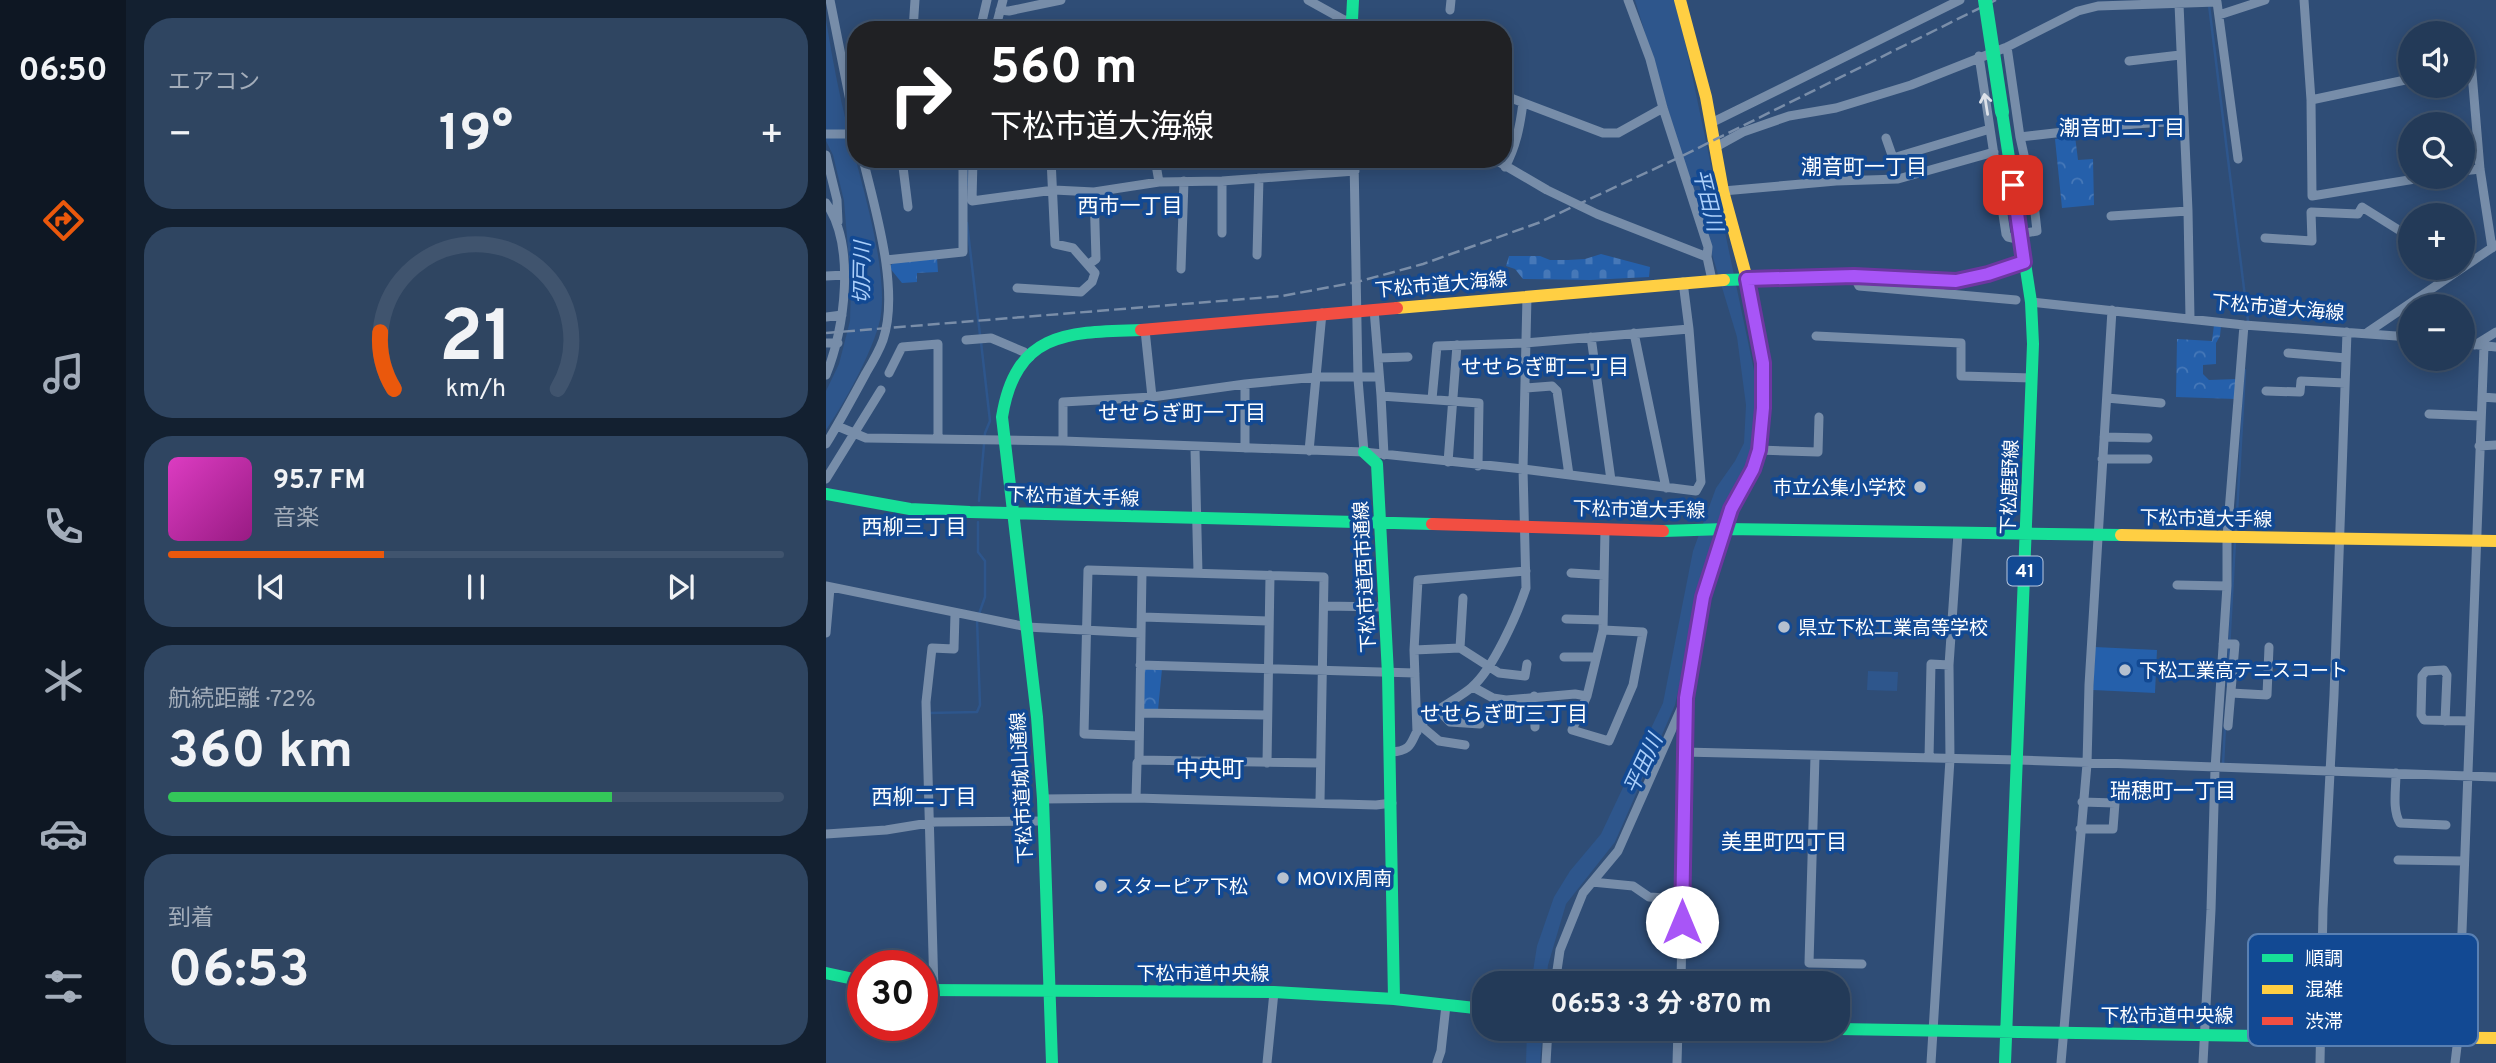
<!DOCTYPE html>
<html lang="ja">
<head>
<meta charset="utf-8">
<style>
	body { margin:0; font-family:Overpass,"Noto Sans JP",sans-serif; background:#2f4561; color:#f1f3f6; height:100vh; display:flex; flex-direction:column; font-size:26px; white-space:nowrap }
	* { box-sizing:border-box; margin:0 }
	p { font-size:23px; color:#a3adba }
	.icon { flex:none; width:38px; height:38px; fill:none; stroke:currentColor; stroke-width:2; stroke-linecap:round; stroke-linejoin:round }
	.map { position:relative; flex:1; overflow:hidden }
	.panel { display:flex; flex-direction:column; gap:18px; padding:18px; background:#132030; width:700px }
	.panel>* { flex:none }
	.banner { position:absolute; left:21px; top:21px; width:665px; height:147px; border-radius:28px; box-shadow:0 4px 18px #0003,0 0 0 2px #40546e; background:#202124; color:#fff; overflow:hidden }
	.buttons { position:absolute; left:1572px; top:21px; display:grid; gap:14px }
	.buttons a { display:grid; place-items:center; width:77px; height:77px; border-radius:50%; background:#233a58; box-shadow:0 4px 18px #0003,0 0 0 2px #40546e; font-size:35px }
	.speed { position:absolute; left:21px; top:950px; display:flex; gap:14px; font-size:35px; font-weight:700; text-align:center }
	.speed>* { display:grid; place-content:center; width:91px; height:91px; border-radius:50%; background:#233a58; box-shadow:0 4px 18px #0003,0 0 0 2px #40546e; line-height:1 }
	.speed .limit { border:10px solid #d22; background:#fff; color:#111 }
	.pin { position:absolute; display:grid; place-items:center; width:60px; height:60px; color:#fff; margin:-30px; border-radius:14px; box-shadow:0 4px 10px #0006 }
	.me { position:absolute; width:77px; margin:-38px; rotate:0deg; stroke-linejoin:round; filter:drop-shadow(0 0 5px #0008) }
	.turn { display:flex; align-items:center; gap:24px; height:147px; padding:0 28px; font-size:32px }
	.turn .icon { width:91px; height:91px; stroke-width:2.5 }
	.turn b { display:block; font-size:49px; line-height:60px }
	.big { font-size:52px; font-weight:700; line-height:1.1 }
	.panel .widget { flex:1; display:flex; flex-direction:column; justify-content:center; gap:10px; min-width:0; padding:0 24px; border-radius:28px; background:#2f4561 }
	.panel .dial { align-items:center; gap:0 }
	.dial svg { height:182px; overflow:visible; fill:none; stroke:#40546e; stroke-width:7; stroke-linecap:round; text-anchor:middle }
	.dial text { fill:#f1f3f6; stroke:none }
	.song { display:flex; align-items:center; gap:21px }
	.cover { width:84px; height:84px; border-radius:10px; background:linear-gradient(135deg,hsl(310 70% 55%),hsl(310 70% 35%)) }
	.played { height:7px; border-radius:4px; background:linear-gradient(90deg,#ea580c 35%,#40546e 35%) }
	.keys { display:flex; justify-content:space-around; direction:ltr }
	.heat { display:flex; justify-content:space-between; align-items:center; font-size:38px; direction:ltr }
	.charge { height:10px; border-radius:5px; background:linear-gradient(90deg,#34c759 72%,#40546e 0) }
	.trip { position:absolute; left:646px; top:971px; width:378px; height:70px; border-radius:28px; background:#233a58; box-shadow:0 4px 18px #0003,0 0 0 2px #40546e; font-weight:700; line-height:70px; text-align:center }
	main { display:flex; flex:1; min-height:0 }
	.tab-bar { display:flex; flex-direction:column; width:126px; justify-content:space-around; align-items:center; background:#0e1723; color:#a3adba }
	.tab-bar .icon { width:49px; height:49px }
	.tab-bar .on { color:#ea580c }
	.tab-bar b { font-size:32px; color:#f1f3f6 }
	.map>svg:first-child { display:block }
	.cemetery { fill:url(#cemetery-stones) }
	.park { fill:url(#park-crowns) }
	.pitch { fill:#2560ab }
	.water { fill:#2e568c }
	.lines { fill:none; stroke-linecap:round; stroke-linejoin:round }
	.stream { stroke:#2e568c; stroke-width:2.5 }
	.street { stroke:#778da9; stroke-width:9 }
	.fast { stroke:#16e098; stroke-width:12 }
	.slow { stroke:#ffcf43; stroke-width:12 }
	.jam { stroke:#f24e42; stroke-width:12 }
	.rail { stroke:#7a8ea9; stroke-width:2.5; stroke-dasharray:12 5; stroke-linecap:butt }
	.fast-bridge { stroke:#16e098; stroke-width:14 }
	.oneway { stroke:#dde2ea }
	.route-casing { stroke:#6d37a1; stroke-width:18 }
	.route { stroke:#a855f7; stroke-width:12 }
	.poi-dot { fill:#b6c1cf; stroke:#124993; stroke-width:2.5 }
	.labels { text-anchor:middle; stroke-width:7; stroke-linejoin:round; paint-order:stroke }
	.shield { fill:#124993; stroke:#b8c8df; stroke-width:2 }
	.shield-label { font-size:18px; font-weight:bold; fill:#fff }
	.street-label { font-size:19px; fill:#fff; stroke:#124993 }
	.poi-label { font-size:19px; fill:#fff; stroke:#124993; text-anchor:start }
	.neighbourhood-label { font-size:21px; fill:#fff; stroke:#124993 }
	.water-label { font-size:21px; font-style:italic; fill:#abcffa; stroke:#124993 }
	.quarter-label { font-size:23px; fill:#fff; stroke:#124993 }
	.key { fill:#124993; stroke:#5980b3; stroke-width:2 }
	.key-label { font-size:19px; fill:#fff }
</style>
</head>
<body>
<main>
<nav class="tab-bar">
<b>06:50</b>
<svg class="icon on" aria-label="directions" viewBox="0 0 24 24"><path d="M12 3l9 9-9 9-9-9zM9 14v-3h6M13 9l2 2-2 2"/></svg>
<svg class="icon" aria-label="music" viewBox="0 0 24 24"><path d="M9 18V5l10-2v13"/><circle cx="6" cy="18" r="3"/><circle cx="16" cy="16" r="3"/></svg>
<svg class="icon" aria-label="phone" viewBox="0 0 24 24"><path d="M5 4h4l2 5-3 2q2 4 5 5l2-3 5 2v4C11 20 4 13 5 4z"/></svg>
<svg class="icon" aria-label="climate" viewBox="0 0 24 24"><path d="M12 3v18M4 7l16 10M4 17L20 7"/></svg>
<svg class="icon" aria-label="car" viewBox="0 0 24 24"><path d="M5 17H2v-5l4-1 3-4h7l3 4 3 1v5h-3M9 17h6M6 11h13"/><circle cx="7" cy="17" r="2"/><circle cx="17" cy="17" r="2"/></svg>
<svg class="icon" aria-label="filters" viewBox="0 0 24 24"><path d="M4 7h16M4 17h16"/><circle cx="9" cy="7" r="2"/><circle cx="15" cy="17" r="2"/></svg>
</nav>
<section class="panel">
<div class="widget"><p>エアコン</p>
<div class="heat"><a>−</a><b class="big">19°</b><a>+</a></div>
</div>
<div class="widget dial"><svg viewBox="0 0 100 80">
<path d="M14 69A42 42 0 1 1 86 69"/>
<path d="M14 69A42 42 0 0 1 8 44" stroke="#ea580c"/>
<text x="50" y="56" font-size="32" font-weight="700">21</text>
<text x="50" y="72" font-size="11">km/h</text>
</svg></div>
<div class="widget">
<div class="song"><i class="cover"></i><div><b>95.7 FM</b><p>音楽</p></div></div>
<div class="played"></div>
<div class="keys"><svg class="icon" aria-label="previous" viewBox="0 0 24 24"><path d="M18 5L8 12l10 7zM5 5v14"/></svg><svg class="icon" aria-label="pause" viewBox="0 0 24 24"><path d="M8 5v14M16 5v14"/></svg><svg class="icon" aria-label="next" viewBox="0 0 24 24"><path d="M6 5l10 7-10 7zM19 5v14"/></svg></div>
</div>
<div class="widget"><p>航続距離 · 72%</p><b class="big">360 km</b><div class="charge"></div></div>
<div class="widget"><p>到着</p><b class="big">06:53</b></div>
</section>
<div class="map">
<svg width="1670" height="1063" viewBox="0 0 1670 1063">
	<defs>
		<pattern id="cemetery-stones" width="16" height="16" patternUnits="userSpaceOnUse" patternTransform="scale(1.75)"><rect width="16" height="16" fill="#2560ab"/><path d="M2 7V4a2 2 0 0 1 4 0v3zM10 15v-3a2 2 0 0 1 4 0v3z" fill="#4678b8"/></pattern>
		<pattern id="park-crowns" width="20" height="18" patternUnits="userSpaceOnUse" patternTransform="scale(1.75)"><rect width="20" height="18" fill="#2560ab"/><path d="M2 6a3 3 0 1 1 6 0M12 15a3 3 0 1 1 6 0" fill="none" stroke="#4678b8"/></pattern>
	</defs>
	<rect width="100%" height="100%" fill="#2f4d76"/>
	<path class="cemetery" d="M775,254L824,267L823,277L764,280L697,279L689,269L680,266L683,256H714L724,260H742L759,259Z"/>
	<path class="park" d="M1249,136L1252,160L1267,159L1268,205L1236,208L1229,139Z
		M111,258L112,272L91,273V282L76,283L63,267L68,262Z
		M1388,325L1395,326L1394,336L1390,343V364L1377,365V374L1383,380L1411,379L1410,399L1350,397L1351,339L1386,341Z
		M317,669H336L332,710H317Z"/>
	<path class="pitch" d="M1269,647L1331,650L1329,693L1267,690Z"/>
	<path class="water" d="M809,0H848L858,37L929,375C932,408 933,442 919,473C909,494 896,509 888,532L849,705L789,842L740,904L722,965L720,983L705,984L711,946L728,897L744,871L775,834L837,703L867,551L890,488L909,461L918,443L920,405L911,337Z
		M0,20C6,57 13,94 22,130C34,179 64,272 54,320C47,351 18,404 0,430V391L13,364L24,321L25,285L18,201L7,155L0,141Z
		M1042,671L1072,672L1071,691L1041,690Z
		M701,1029H717L714,1063H700Z"/>
	<g class="lines">
		<path class="stream" d="M1383,5L1422,321
			M141,185L142,159
			M141,223L154,335
			M153,501L159,433L164,421L155,342
			M152,522V552L159,561V597L153,614
			M1410,531L1419,370
			M1401,685L1409,541
			M104,713L151,712L154,705L151,620
			M1397,765L1399,726"/>
		<path class="street" d="M4,0L30,131
			M482,0L518,20H526L530,25L531,30
			M802,0L824,59L837,108L882,247L881,257L886,280
			M1478,0L1485,100L1486,196L1601,177
			M1353,4L1362,211L1364,318
			M174,10L183,11L235,0
			M624,10L625,0
			M1393,15L1439,0
			M87,30L89,0
			M154,30L161,0
			M169,30L177,0
			M1181,47L1194,137L1207,195L1211,231L1194,234
			M1153,56L1180,234L1182,237L1195,240
			M1303,61L1354,55
			M1636,64L1645,61L1654,169L1666,248
			M677,95L777,133H792L837,108
			M1485,100L1584,79
			M885,123L1134,0
			M0,134H30
			M1194,137L1308,124L1357,121
			M1060,138L1067,158L1164,129
			M888,148L917,132L963,116L1010,108L1085,85L1181,47L1252,11L1272,6L1391,2L1412,159
			M0,155L11,200L12,222
			M76,159L82,207
			M147,159L146,201L228,190L268,192L333,182L396,181L529,171
			M329,159L333,182
			M528,159L532,379L538,452
			M668,159L721,190L771,214L881,257
			M679,167C690,147 694,126 697,103
			M1636,171L1654,169
			M897,191L1010,181L1072,179L1168,152
			M0,203C30,245 19,329 0,375
			M1285,216L1362,211
			M396,233V181
			M1439,238L1486,241L1485,212L1532,214L1536,207L1584,237
			M431,255L433,178
			M60,260L137,252V159
			M263,264L270,259L268,192
			M355,269L358,181
			M0,276L19,275
			M1028,276L1033,286L1190,300
			M857,282L863,329
			M191,288L255,292L266,282L269,273L247,248L229,244L225,159
			M1205,302L1418,325L1584,337
			M548,309L555,396L653,403L652,466
			M0,317L16,315
			M319,330L326,397
			M1542,332L1670,245
			M808,333L840,488
			M990,336L1135,343V376L1206,378
			M765,337L785,480
			M140,340L165,338L198,352L204,357
			M0,343H12
			M1636,343L1670,347
			M1649,345L1670,332
			M1462,353L1520,358
			M552,358L582,357
			M63,373L76,347L112,344V439
			M419,384V448
			M700,388L726,386L731,391L743,475
			M1440,391L1474,392L1475,381L1519,383
			M555,396L558,455
			M1656,397L1670,398
			M1281,398L1335,403
			M1603,414L1655,416
			M11,426L40,438L237,441L538,452L697,469L870,491L875,482L863,329L699,343L611,346L606,399
			M1278,437L1322,438
			M237,441V402L326,397L419,384L491,377H553
			M0,444C14,421 27,397 40,373C46,363 53,351 57,340C74,290 49,209 37,159
			M1653,446L1670,445
			M369,448L372,573
			M933,450L992,452L993,417
			M483,451L496,313
			M1276,459H1322
			M622,462L631,345
			M0,479L55,390
			M745,573L778,575
			M1351,585L1401,586
			M0,586L201,627L315,633
			M498,606L559,607
			M316,617L442,621
			M740,619L777,620
			M777,630L817,632L807,685L783,741L746,730L761,696L777,630L779,530
			M0,633L4,588
			M1397,644H1409L1402,726
			M634,648L637,598
			M588,650L634,648L673,673L699,676L701,664
			M738,657H770
			M314,665L589,673
			M647,687L667,698L680,700L749,694L761,696
			M1405,693L1441,695L1443,647
			M708,696L709,727
			M613,711L624,722L654,724
			M314,713L441,715
			M1619,721L1621,675L1618,670L1600,671L1596,676L1595,715L1598,720L1644,721
			M594,725L613,741L639,745
			M591,732L588,650L592,580L700,571
			M313,736L258,734L262,570L498,577L494,802
			M565,752C588,751 584,741 594,726C602,713 634,698 646,687C667,669 691,615 700,588L697,469L701,296
			M857,752L1192,760L1670,777
			M989,756L983,963L1036,964
			M1103,758L1105,664L1123,665
			M313,760L494,763
			M441,763L444,575
			M1570,773C1570,789 1566,810 1574,823L1620,825
			M310,798L311,763L313,760L316,572
			M217,799L310,798L550,805L566,803
			M1254,829H1287L1289,803L1256,802
			M0,834L60,830L109,822L218,821
			M1572,860L1637,861
			M766,882L807,886L823,897L856,899
			M729,984L734,950L757,893L792,851L858,702
			M855,984L860,698L877,597L905,509L927,469L933,450L937,408V363L921,279
			M108,991L100,702L106,648L128,649L129,614
			M441,1063L448,992
			M611,1063L615,1051L620,1005
			M720,1063L722,1029
			M851,1063L852,1029
			M1105,1063L1124,759L1123,665L1132,533
			M1235,1063L1261,764L1263,685L1286,310
			M1377,1063L1385,910L1389,769L1401,586V537L1418,325
			M1494,1063L1497,909L1508,695L1521,332
			M1629,1063L1632,1038L1658,346"/>
		<path class="fast" d="M526,20L527,0
			M1176,112L1205,302L1207,344L1179,1063
			M898,280L1028,276L1117,281L1140,280L1198,262
			M538,452L551,464L562,674L568,999
			M0,494L84,509L144,512L606,524
			M837,531L899,529L1295,535
			M0,973L37,981
			M96,990L448,992L568,999L658,1009
			M1012,1029L1487,1037
			M226,1063L217,799L211,717L176,417C190,331 242,332 315,330"/>
		<path class="slow" d="M854,0L880,97L897,191L921,279
			M571,308L898,280
			M1295,535L1670,541
			M1487,1037L1670,1038"/>
		<path class="jam" d="M315,330L571,308
			M606,524L837,531"/>
		<path class="rail" d="M0,333L456,296L531,282L597,264L712,223L854,157L1170,0"/>
		<path class="fast-bridge" d="M1159,0L1176,112"/>
	</g>
	<defs><path id="oneway-shaft" d="M-6 0H5M1.5-3L5.5 0L1.5 3" fill="none" stroke-width="1.6" stroke-linecap="round" stroke-linejoin="round" transform="scale(1.75)"/></defs>
	<use class="oneway" href="#oneway-shaft" transform="translate(1160 104) rotate(-99)"/>
	<g class="lines">
		<defs>
			<path id="route" d="M856,922L860,698L877,597L905,509L927,469L933,450L937,408V363L921,279L1028,276L1130,281L1162,274L1198,262L1187,185"/>
		</defs>
		<use href="#route" class="route-casing"/>
		<use href="#route" class="route"/>
	</g>
	<g class="poi-dot">
		<circle cx="1094" cy="487" r="7"/>
		<circle cx="958" cy="627" r="7"/>
		<circle cx="1299" cy="670" r="7"/>
		<circle cx="457" cy="878" r="7"/>
		<circle cx="275" cy="886" r="7"/>
	</g>
	<g class="labels">
		<rect class="shield" x="1181.5" y="556.5" width="35" height="29" rx="5"/>
		<g class="shield-label">
			<text x="1199" y="577">41</text>
		</g>
		<g class="street-label">
			<text transform="translate(615 284) rotate(-5)" y="7">下松市道大海線</text>
			<text transform="translate(1452 307) rotate(5)" y="7">下松市道大海線</text>
			<text transform="translate(1183 487) rotate(-88)" y="7">下松鹿野線</text>
			<text transform="translate(247 496) rotate(2)" y="7">下松市道大手線</text>
			<text transform="translate(813 509) rotate(1)" y="7">下松市道大手線</text>
			<text transform="translate(1380 518) rotate(1)" y="7">下松市道大手線</text>
			<text transform="translate(538 577) rotate(-93)" y="7">下松市道西市通線</text>
			<text transform="translate(195 788) rotate(-93)" y="7">下松市道城山通線</text>
			<text x="377" y="980">下松市道中央線</text>
			<text x="1341" y="1022">下松市道中央線</text>
		</g>
		<g class="poi-label">
			<text x="1080" y="494" text-anchor="end">市立公集小学校</text>
			<text x="972" y="634">県立下松工業高等学校</text>
			<text x="1313" y="677">下松工業高テニスコート</text>
			<text x="471" y="885">MOVIX周南</text>
			<text x="289" y="893">スターピア下松</text>
		</g>
		<g class="neighbourhood-label">
			<text x="1296" y="135">潮音町二丁目</text>
			<text x="1038" y="174">潮音町一丁目</text>
			<text x="304" y="213">西市一丁目</text>
			<text x="719" y="374">せせらぎ町二丁目</text>
			<text x="356" y="420">せせらぎ町一丁目</text>
			<text x="88" y="534">西柳三丁目</text>
			<text x="678" y="721">せせらぎ町三丁目</text>
			<text x="1347" y="798">瑞穂町一丁目</text>
			<text x="98" y="804">西柳二丁目</text>
			<text x="958" y="849">美里町四丁目</text>
		</g>
		<g class="water-label">
			<text transform="translate(882 200) rotate(76)" y="7">平田川</text>
			<text transform="translate(36 273) rotate(-89)" y="7">切戸川</text>
			<text transform="translate(817 764) rotate(-65)" y="7">平田川</text>
		</g>
		<g class="quarter-label">
			<text x="384" y="777">中央町</text>
		</g>
	</g>
	<rect x="1422" y="934" width="230" height="112" rx="10" class="key"/>
	<rect x="1436" y="954" width="31" height="8" fill="#16e098"/>
	<rect x="1436" y="985" width="31" height="9" fill="#ffcf43"/>
	<rect x="1436" y="1017" width="31" height="8" fill="#f24e42"/>
	<g class="key-label">
		<text x="1479" y="965">順調</text>
		<text x="1479" y="996">混雑</text>
		<text x="1479" y="1028">渋滞</text>
	</g>
</svg>
<div class="buttons">
<a><svg class="icon" aria-label="sound" viewBox="0 0 24 24"><path d="M4 9h4l5-4v14l-5-4H4zM17 9q2 3 0 6"/></svg></a>
<a><svg class="icon" aria-label="search" viewBox="0 0 24 24"><circle cx="10" cy="10" r="6"/><path d="M15 15l6 6"/></svg></a>
<a>+</a>
<a>−</a>
</div>
<div class="speed"><div class="limit">30</div></div>
<div class="pin" style="left:1187px;top:185px;background:#d93025"><svg class="icon" aria-label="arrive" viewBox="0 0 24 24"><path d="M6 21V4h12l-3 4 3 4H6"/></svg></div>
<svg class="me" style="left:856px;top:922px" viewBox="-20 -20 40 40"><circle r="19" fill="#fff"/><path d="M0-13L10 11 0 6-10 11z" fill="#a855f7"/></svg>
<div class="trip">06:53 · 3 分 · 870 m</div>
<div class="banner">
<div class="turn"><svg class="icon" aria-label="right" viewBox="0 0 24 24"><path d="M7 20v-9h11M14 6l5 5-5 5"/></svg><div><b>560 m</b>下松市道大海線</div></div>
</div>
</div>
</main>
</body>
</html>
